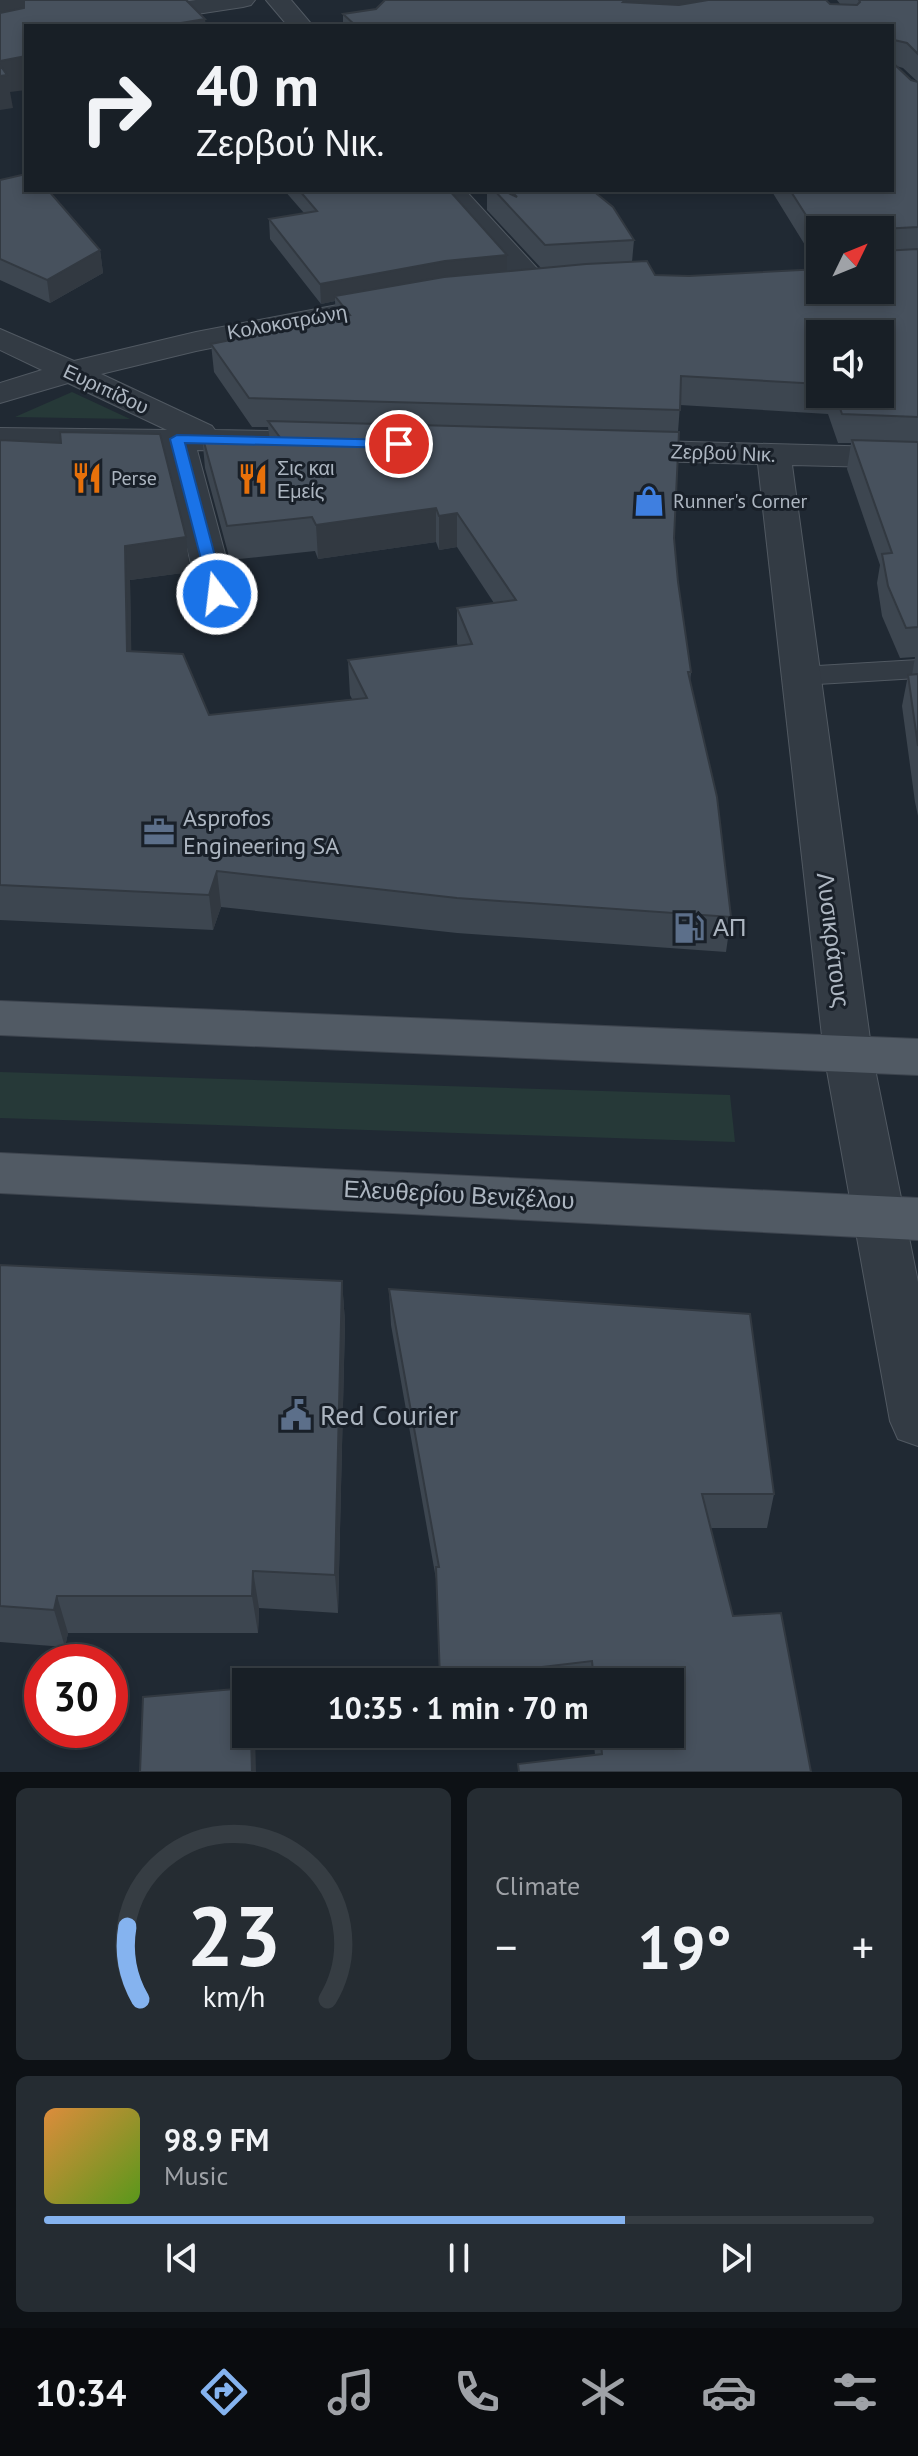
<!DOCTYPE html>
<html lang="en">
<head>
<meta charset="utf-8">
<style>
	body { margin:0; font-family:"PT Sans",sans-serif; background:#252c32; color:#f1f3f6; height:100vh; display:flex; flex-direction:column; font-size:30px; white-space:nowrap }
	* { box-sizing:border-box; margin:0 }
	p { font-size:26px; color:#9fa2a7 }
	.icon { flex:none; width:44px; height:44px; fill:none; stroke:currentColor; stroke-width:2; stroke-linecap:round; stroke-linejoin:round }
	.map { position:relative; height:1772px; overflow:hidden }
	.drawer { display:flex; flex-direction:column; gap:16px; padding:16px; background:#0d1115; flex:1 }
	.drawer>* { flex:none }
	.guide { position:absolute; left:24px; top:24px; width:870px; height:168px; border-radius:0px; box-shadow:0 4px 12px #0003,0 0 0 2px #363d43; background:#181f26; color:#f1f3f6; overflow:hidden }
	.needle { width:52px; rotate:47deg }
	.controls { position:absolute; left:806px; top:216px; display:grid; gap:16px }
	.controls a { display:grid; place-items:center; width:88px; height:88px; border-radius:0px; background:#181f26; box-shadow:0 4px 12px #0003,0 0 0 2px #363d43; font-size:40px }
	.speed { position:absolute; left:24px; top:1644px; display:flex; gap:16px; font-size:40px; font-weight:700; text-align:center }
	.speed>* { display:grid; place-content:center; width:104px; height:104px; border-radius:50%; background:#181f26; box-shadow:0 4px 12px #0003,0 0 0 2px #363d43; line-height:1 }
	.speed .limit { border:12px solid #d22; background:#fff; color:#111 }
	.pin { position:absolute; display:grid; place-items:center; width:68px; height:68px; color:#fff; margin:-34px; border:4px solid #fff; border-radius:50%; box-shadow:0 2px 8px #0007 }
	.me { position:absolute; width:88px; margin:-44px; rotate:345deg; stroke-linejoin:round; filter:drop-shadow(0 0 6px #0008) }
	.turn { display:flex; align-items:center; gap:28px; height:168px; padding:0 40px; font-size:36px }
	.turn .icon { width:104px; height:104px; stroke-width:2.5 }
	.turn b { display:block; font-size:56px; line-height:68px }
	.big { font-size:60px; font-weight:700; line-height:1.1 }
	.drawer .widget { flex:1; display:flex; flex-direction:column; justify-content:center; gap:12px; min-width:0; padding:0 28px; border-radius:12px; background:#252c32 }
	.drawer .dial { align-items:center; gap:0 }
	.dial svg { height:208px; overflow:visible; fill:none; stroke:#363d43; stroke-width:7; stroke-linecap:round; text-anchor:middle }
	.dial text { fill:#f1f3f6; stroke:none }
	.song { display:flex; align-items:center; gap:24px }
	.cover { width:96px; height:96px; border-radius:12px; background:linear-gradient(135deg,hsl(30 70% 55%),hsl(90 70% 35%)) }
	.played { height:8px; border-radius:4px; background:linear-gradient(90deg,#85b3ef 70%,#363d43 70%) }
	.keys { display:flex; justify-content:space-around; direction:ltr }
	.heat { display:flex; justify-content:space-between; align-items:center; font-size:44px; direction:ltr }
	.drawer .tiles { flex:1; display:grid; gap:16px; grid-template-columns:1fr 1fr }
	.widget:last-child { grid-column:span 2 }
	.trip { position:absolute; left:232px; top:1668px; width:452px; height:80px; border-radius:0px; background:#181f26; box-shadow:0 4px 12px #0003,0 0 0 2px #363d43; font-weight:700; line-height:80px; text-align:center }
	.tabs { display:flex; height:128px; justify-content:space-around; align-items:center; background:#0a0c0f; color:#9fa2a7 }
	.tabs .icon { width:56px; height:56px }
	.tabs .active { color:#85b3ef }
	.tabs b { font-size:36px; color:#f1f3f6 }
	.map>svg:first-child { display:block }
	.green { fill:#263938 }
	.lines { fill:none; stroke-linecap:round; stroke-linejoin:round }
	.lane-casing { stroke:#515962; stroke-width:2 }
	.street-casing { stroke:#515962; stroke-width:2 }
	.primary-casing { stroke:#3d444e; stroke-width:2 }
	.lane { fill:#333b44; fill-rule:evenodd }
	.street { fill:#333b44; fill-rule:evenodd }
	.primary { fill:#515a64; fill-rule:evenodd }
	.wall { fill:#3d4650; fill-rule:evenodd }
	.shaded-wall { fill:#323941 }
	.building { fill:#47515d; stroke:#323941; stroke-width:2 }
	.route { fill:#1a73e8; stroke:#114b97; stroke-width:2 }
	.labels { text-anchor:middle; stroke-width:6; stroke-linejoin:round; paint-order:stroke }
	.far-street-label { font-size:20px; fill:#adb6c1; stroke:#192029 }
	.far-poi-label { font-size:20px; fill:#adb6c1; stroke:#192029; text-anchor:start }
	.poi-label { font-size:24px; fill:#adb6c1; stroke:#192029; text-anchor:start }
	.street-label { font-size:24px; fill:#adb6c1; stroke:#192029 }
	.near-poi-label { font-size:28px; fill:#adb6c1; stroke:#192029; text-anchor:start }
</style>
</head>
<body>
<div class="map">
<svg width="918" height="1772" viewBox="0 0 918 1772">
	<rect width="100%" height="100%" fill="#202933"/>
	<path class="green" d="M72,392L130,419L15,417Z
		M0,1072L730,1095L735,1142L0,1118Z"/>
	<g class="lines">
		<defs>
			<path id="lane" d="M918,660V678L801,685L790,683L786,676L790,669L801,667Z"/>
			<path id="street" d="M196,0H255L251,5L243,7L118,26H59L62,21L71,19Z
				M266,0H291L313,26H288Z
				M436,190H465L546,278L550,284L546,290L535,293L524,290Z
				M395,294L406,297L410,303L406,309L196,351L101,374L212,426L215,430L330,432L342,435L347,442L342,449L330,452L197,450L243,621L237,629L224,632L211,629L205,621L163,450L0,448V428L167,430L68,383L0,403V383L42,370L0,350V329L74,361L196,332Z
				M618,440L918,448V468L792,465L872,1054L918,1282V1446L898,1439L890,1421L824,1054L758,464L618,460L606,457L601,450L606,443Z"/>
			<path id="primary" d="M0,1001L918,1039V1075L0,1035Z
				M0,1153L918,1198V1240L0,1193Z"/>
		</defs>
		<use href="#lane" class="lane-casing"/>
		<use href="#street" class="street-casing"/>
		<use href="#primary" class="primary-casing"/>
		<use href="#lane" class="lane"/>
		<use href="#street" class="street"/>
		<use href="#primary" class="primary"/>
	</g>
	<path class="wall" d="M837,0H918V816L915,802L902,706L908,675H912L915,657L900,658L882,616L877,583L880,565L847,469L851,443H838L828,414L680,405L678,432L674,538L678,582L691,672L690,682L731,917L726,952L457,933L221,907L213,930L0,920V440L190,572L130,580L131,651L209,715L352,699L350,695L348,660L458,646L457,643V608L494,603L457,547L439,550L436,542L318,559L315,551L230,560L205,468L202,435L270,442L268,427H252L214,372L211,344L336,318L335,301L321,304L270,239L269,219L304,213L284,190H449L507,255V271L541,268L487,210V193L484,190H592L634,240L632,262L655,275L820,290L880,230H820V259L813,258L771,190H892V26H343V14L840,4ZM896,66L903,68L918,82L911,80ZM820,334L880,394H820Z
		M0,180L100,250L103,273L50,303L0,280Z
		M0,1265L342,1281L345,1322L338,1613L259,1608L258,1633H68L65,1647L0,1642Z
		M389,1289L774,1494L767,1528H711L733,1616L811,1772H518V1764L595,1755L593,1734H670V1682H440L436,1579L391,1325Z"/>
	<path class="shaded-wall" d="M0,0H26L29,24L0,28Z
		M625,0H727L627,18L623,2Z
		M205,19L206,26H163Z
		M26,56V90L10,92L13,108L0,110V61Z
		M100,250L103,273L50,303L47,280Z
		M507,255V275L335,296V301L321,304L320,284L445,261Z
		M436,508V542L318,559L316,525Z
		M457,513V547L439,550V516Z
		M186,537L190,572L130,580L132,685L127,651L125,546Z
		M217,871L221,907L213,930L209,895Z
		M342,1281L345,1322L338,1613L335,1575Z
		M253,1571L259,1608L258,1633L252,1596Z
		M57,1596L68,1633L65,1647L54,1610Z
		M251,1734H255L256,1772H252Z"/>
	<path class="building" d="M24,0H186L205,19L163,26H26V56L0,61V13L24,8Z
		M385,0H625L623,2L679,5L708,0H826L830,4L857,5L860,2L859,0H918V54L907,43L894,40L893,63L911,80L918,82V227L882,229V251L918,249V417L842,414L835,394H880V334H820V384L681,376L680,410L249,398L211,344L350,315L335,296L444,277L586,264L647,261L655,275L689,276L820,269V290H880V230H820V232L816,231L790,190H892V26H356L343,14L376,9Z
		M0,65L7,75L0,76Z
		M26,174V190H48L100,250L47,280L0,259V180Z
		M299,190H449L507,255L445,261L320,284L269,219L317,211Z
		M494,190H502L517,197L510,190H592L613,207L634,240L545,245Z
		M268,421L679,432L674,538L678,582L691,672H688L717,797L731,917L457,898L217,871L209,895L0,885V440L61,443L60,432L160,434L186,537L125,546L127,651L183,654L209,715L367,698L348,660L472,644L457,608L516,600L457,513L439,516L436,508L316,525L312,517L227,526L202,435L284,443Z
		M852,440L918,442V627L906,628L888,586L882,554L892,553Z
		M918,674V746L908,675Z
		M0,1265L342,1281L335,1575L253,1571L252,1596H57L54,1610L0,1606Z
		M389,1289L750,1314L774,1494H702L733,1616L781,1613L811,1772H519L518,1764L602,1754L600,1734H670V1682H594L592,1661L440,1679L436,1567H439Z
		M246,1688V1734H251L252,1772H140L143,1697Z"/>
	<path class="route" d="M177,435L399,440L406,444L399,448L185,443L225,594L217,599L210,594L170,439Z"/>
	<defs>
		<symbol id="restaurant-bare" viewBox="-9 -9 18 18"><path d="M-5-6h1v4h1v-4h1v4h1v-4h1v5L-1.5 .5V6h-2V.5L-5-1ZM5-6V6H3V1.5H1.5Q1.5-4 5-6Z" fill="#e8710a" stroke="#192029" stroke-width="2.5" paint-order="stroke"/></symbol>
		<symbol id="shop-bare" viewBox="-9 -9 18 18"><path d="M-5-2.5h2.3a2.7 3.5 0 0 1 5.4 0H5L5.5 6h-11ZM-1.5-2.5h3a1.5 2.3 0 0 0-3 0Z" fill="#3f7fe0" stroke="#192029" stroke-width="2.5" paint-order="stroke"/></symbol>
		<symbol id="office-bare" viewBox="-9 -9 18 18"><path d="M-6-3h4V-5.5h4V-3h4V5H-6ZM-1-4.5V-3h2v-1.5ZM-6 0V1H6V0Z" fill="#5c6f8a" stroke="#192029" stroke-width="2.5" paint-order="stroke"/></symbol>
		<symbol id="fuel-bare" viewBox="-9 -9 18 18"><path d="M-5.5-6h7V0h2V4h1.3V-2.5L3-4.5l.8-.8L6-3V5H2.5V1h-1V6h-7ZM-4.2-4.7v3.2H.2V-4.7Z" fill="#5c6f8a" stroke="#192029" stroke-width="2.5" paint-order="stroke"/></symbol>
		<symbol id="civic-bare" viewBox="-9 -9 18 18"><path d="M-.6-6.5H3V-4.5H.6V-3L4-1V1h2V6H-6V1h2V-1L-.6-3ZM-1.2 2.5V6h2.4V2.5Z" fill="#5c6f8a" stroke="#192029" stroke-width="2.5" paint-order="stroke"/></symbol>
	</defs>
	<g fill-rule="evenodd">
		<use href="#restaurant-bare" x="65" y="456" width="44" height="44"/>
		<use href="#restaurant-bare" x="231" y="457" width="44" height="44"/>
		<use href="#shop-bare" x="627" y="479" width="44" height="44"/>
		<use href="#office-bare" x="137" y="810" width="44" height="44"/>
		<use href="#fuel-bare" x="667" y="906" width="44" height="44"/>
		<use href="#civic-bare" x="274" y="1393" width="44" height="44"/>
	</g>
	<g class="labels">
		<g class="far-street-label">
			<text transform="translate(287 322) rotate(-10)" y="7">Κολοκοτρώνη</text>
			<text transform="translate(106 389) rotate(25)" y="7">Ευριπίδου</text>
			<text transform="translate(723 453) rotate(2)" y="7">Ζερβού Νικ.</text>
		</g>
		<g class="far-poi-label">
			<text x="277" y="475">Σις και<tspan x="277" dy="23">Εμείς</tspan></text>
			<text x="111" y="485">Perse</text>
			<text x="673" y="508">Runner's Corner</text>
		</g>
		<g class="poi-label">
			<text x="183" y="826">Asprofos<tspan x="183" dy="28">Engineering SA</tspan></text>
			<text x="713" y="936">ΑΠ</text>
		</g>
		<g class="street-label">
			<text transform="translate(833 940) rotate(83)" y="8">Λυσικράτους</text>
			<text transform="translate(459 1195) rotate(3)" y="8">Ελευθερίου Βενιζέλου</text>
		</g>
		<g class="near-poi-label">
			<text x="320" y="1425">Red Courier</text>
		</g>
	</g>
</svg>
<div class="controls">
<a><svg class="needle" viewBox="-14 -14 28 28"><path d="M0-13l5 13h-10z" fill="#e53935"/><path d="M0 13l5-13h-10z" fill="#9fa2a7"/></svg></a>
<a><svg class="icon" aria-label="sound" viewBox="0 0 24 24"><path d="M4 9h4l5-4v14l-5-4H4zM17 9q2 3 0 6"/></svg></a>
</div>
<div class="speed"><div class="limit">30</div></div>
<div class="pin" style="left:399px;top:444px;background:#d93025"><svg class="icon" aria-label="arrive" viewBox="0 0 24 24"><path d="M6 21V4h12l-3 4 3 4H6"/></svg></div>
<svg class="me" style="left:217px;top:594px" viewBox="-20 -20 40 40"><circle r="17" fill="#1a73e8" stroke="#fff" stroke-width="3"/><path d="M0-11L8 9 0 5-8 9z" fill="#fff"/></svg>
<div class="trip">10:35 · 1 min · 70 m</div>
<div class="guide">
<div class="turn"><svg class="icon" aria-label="right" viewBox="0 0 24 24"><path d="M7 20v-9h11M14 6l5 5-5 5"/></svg><div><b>40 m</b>Ζερβού Νικ.</div></div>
</div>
</div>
<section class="drawer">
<div class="tiles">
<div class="widget dial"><svg viewBox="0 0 100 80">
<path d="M14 69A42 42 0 1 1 86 69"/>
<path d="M14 69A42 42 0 0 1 9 41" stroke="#85b3ef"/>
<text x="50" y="56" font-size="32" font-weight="700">23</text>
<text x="50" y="72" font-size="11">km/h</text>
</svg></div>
<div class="widget"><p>Climate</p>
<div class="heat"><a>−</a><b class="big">19°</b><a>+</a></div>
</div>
<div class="widget">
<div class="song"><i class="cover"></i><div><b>98.9 FM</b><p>Music</p></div></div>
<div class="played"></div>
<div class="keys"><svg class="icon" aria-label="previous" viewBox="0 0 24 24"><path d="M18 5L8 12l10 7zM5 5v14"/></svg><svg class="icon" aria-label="pause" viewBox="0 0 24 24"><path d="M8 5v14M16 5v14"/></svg><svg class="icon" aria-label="next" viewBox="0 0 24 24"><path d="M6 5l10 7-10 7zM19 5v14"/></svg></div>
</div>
</div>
</section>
<nav class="tabs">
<b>10:34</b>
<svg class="icon active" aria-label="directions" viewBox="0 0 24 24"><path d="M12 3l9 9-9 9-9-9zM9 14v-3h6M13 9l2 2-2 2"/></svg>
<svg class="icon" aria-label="music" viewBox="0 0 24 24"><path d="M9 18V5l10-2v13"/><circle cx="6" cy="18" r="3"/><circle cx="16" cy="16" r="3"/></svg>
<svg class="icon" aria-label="phone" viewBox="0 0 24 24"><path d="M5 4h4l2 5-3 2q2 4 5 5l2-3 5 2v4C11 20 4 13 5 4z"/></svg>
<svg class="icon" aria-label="climate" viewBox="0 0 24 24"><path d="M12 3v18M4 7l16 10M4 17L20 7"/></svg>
<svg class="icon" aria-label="car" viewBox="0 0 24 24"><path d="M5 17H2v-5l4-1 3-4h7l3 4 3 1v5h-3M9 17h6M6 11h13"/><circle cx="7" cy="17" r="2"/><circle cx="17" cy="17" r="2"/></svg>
<svg class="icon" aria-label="filters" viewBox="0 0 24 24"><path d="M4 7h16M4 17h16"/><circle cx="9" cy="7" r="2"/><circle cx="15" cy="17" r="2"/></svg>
</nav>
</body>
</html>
